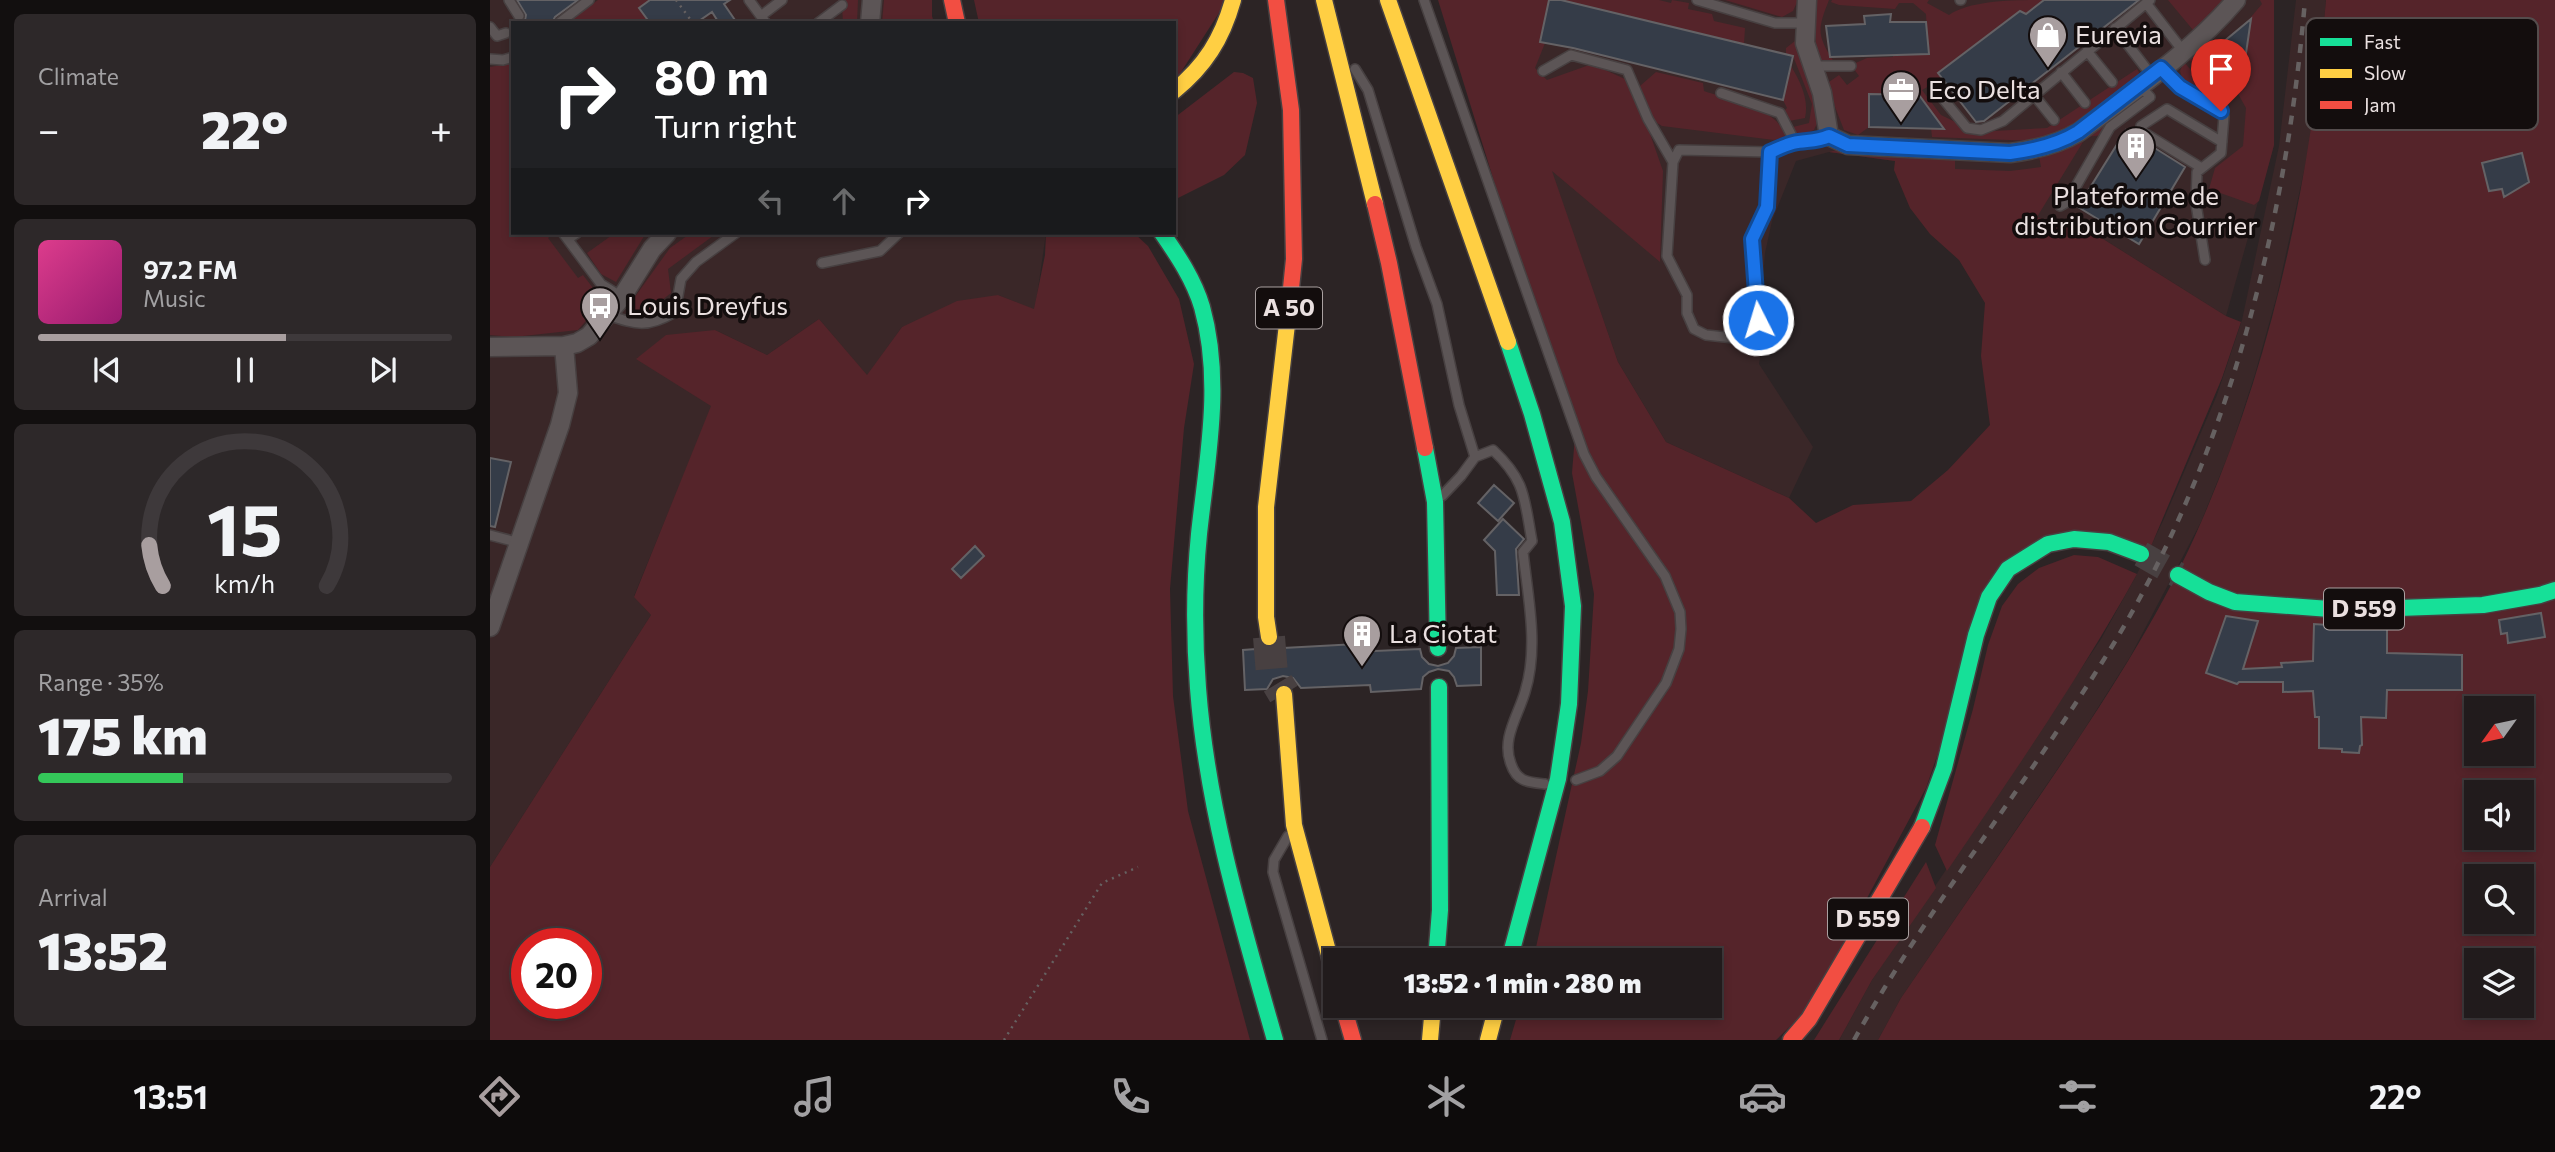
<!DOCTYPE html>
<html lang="en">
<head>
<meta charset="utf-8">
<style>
	body { margin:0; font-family:Commissioner,sans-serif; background:#2d2829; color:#f1f3f6; height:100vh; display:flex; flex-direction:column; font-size:26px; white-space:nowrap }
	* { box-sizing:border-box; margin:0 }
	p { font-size:23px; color:#a2a1a3 }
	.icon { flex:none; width:38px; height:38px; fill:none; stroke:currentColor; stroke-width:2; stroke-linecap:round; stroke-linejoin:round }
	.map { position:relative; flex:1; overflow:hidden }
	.side { display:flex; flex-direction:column; gap:14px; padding:14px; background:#120f0f; width:490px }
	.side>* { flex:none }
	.hud { position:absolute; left:21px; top:21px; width:665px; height:214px; border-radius:0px; box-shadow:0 4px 10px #0003,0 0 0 2px #3e393b; background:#202124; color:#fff; overflow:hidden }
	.needle { width:46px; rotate:237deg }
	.controls { position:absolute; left:1974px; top:696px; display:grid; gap:14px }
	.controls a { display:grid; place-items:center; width:70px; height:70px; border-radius:0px; background:#211b1c; box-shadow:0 4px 10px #0003,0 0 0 2px #3e393b; font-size:35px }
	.speed { position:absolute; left:21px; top:928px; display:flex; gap:14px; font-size:35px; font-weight:700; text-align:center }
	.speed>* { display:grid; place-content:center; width:91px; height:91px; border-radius:50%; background:#211b1c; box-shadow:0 4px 10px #0003,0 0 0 2px #3e393b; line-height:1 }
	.speed .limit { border:10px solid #d22; background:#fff; color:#111 }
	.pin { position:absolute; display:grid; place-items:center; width:60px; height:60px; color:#fff; margin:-72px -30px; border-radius:50% 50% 50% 0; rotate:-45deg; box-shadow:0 0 7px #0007 }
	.pin .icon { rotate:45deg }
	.me { position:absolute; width:77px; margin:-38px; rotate:355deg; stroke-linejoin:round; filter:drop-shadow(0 0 5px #0008) }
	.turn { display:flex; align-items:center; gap:24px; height:147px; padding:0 28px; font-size:32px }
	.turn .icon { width:91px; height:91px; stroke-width:2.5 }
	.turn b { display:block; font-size:49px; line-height:60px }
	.lanes { display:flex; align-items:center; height:66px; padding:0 28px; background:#0003; justify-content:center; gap:35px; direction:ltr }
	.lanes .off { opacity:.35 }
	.big { font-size:52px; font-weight:800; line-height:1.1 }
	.side .card { flex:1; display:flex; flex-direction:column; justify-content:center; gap:10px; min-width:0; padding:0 24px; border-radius:10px; background:#2d2829 }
	.side .dial { align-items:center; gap:0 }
	.dial svg { height:182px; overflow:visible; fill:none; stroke:#3e393b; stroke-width:7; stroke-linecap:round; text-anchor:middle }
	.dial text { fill:#f1f3f6; stroke:none }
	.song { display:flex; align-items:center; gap:21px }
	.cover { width:84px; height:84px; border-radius:10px; background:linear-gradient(135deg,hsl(330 70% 55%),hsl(320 70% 35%)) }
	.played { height:7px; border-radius:4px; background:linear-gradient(90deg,#a89e9f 60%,#3e393b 60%) }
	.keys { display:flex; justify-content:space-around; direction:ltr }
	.heat { display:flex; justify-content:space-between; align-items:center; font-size:38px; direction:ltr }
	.charge { height:10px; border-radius:5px; background:linear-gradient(90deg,#34c759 35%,#3e393b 0) }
	.trip { position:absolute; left:833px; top:948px; width:399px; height:70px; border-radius:0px; background:#211b1c; box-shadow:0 4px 10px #0003,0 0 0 2px #3e393b; font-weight:800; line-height:70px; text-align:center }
	.tabs { display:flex; height:112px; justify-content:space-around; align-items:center; background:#0d0b0b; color:#a2a1a3 }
	.tabs .icon { width:49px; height:49px }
	.tabs .on { color:#a89e9f }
	.tabs b { font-size:32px; color:#f1f3f6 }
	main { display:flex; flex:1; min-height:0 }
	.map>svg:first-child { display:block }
	.built { fill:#3a2728 }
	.green { fill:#55242a; fill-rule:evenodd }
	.building { fill:#353c48; stroke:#646265; stroke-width:2 }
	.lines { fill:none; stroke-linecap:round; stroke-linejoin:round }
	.primary-tunnel { stroke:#484041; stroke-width:26; stroke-dasharray:26 13; stroke-linecap:butt }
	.highway-tunnel { stroke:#484041; stroke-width:32; stroke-dasharray:32 16; stroke-linecap:butt }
	.lane-casing { stroke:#474041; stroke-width:12 }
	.street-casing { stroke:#474041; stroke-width:21 }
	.fast-casing { stroke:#474041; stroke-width:19 }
	.slow-casing { stroke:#474041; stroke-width:19 }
	.jam-casing { stroke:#474041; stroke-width:19 }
	.path { stroke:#666161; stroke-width:2.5; stroke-dasharray:2 5; stroke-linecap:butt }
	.lane { stroke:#5c5556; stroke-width:9 }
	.street { stroke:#5c5556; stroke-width:18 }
	.fast { stroke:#16e098; stroke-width:16 }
	.slow { stroke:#ffcf43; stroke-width:16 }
	.jam { stroke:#f24e42; stroke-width:16 }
	.rail { stroke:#666161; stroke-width:4.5; stroke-dasharray:9 9; stroke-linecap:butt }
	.route-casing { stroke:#114b97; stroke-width:18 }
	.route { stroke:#1a73e8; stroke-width:12 }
	.labels { text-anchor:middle; stroke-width:7; stroke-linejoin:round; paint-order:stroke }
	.shield { fill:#130d0d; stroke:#aaa1a1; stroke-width:2 }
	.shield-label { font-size:24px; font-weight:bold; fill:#eae0e0 }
	.poi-label { font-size:26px; fill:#eae0e0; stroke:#130d0d; text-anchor:start }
	.key { fill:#130d0d; stroke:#544c4c; stroke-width:2 }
	.key-label { font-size:19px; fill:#eae0e0 }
</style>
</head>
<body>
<main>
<section class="side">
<div class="card"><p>Climate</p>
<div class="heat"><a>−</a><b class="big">22°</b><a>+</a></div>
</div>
<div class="card">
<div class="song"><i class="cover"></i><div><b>97.2 FM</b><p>Music</p></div></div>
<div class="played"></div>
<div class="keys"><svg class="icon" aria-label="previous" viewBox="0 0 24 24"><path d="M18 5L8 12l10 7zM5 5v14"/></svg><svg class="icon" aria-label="pause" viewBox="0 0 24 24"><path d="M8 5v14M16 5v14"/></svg><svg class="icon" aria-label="next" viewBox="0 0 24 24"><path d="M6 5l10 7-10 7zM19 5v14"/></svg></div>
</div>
<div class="card dial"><svg viewBox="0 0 100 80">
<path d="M14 69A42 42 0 1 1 86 69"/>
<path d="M14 69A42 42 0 0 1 8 51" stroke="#a89e9f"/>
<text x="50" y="56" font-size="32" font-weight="700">15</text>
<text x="50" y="72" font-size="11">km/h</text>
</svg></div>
<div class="card"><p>Range · 35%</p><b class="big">175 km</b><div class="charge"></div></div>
<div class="card"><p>Arrival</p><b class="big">13:52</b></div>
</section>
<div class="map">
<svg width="2065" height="1040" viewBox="0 0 2065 1040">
	<rect width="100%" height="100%" fill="#2c2425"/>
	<path class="built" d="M0,0H394L400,23H23V233H556L545,310L508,295L412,327L377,376L329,319L277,355L225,330L147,358L222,406L144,596L161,615L0,867Z
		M1048,0H1784V145L1736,316L1610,237L1463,191L1405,161L1339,152L1306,161L1282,221L1275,253L1273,278L1276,322L1269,364L1323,447L1299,498L1176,442L1128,362L1061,170L1030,46Z
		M1806,0H1836L1830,68L1819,148L1787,295L1765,374L1741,448L1711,522L1640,657L1590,736L1411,998L1388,1040H1349L1382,980L1611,639L1647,574L1673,521L1727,395L1752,320L1789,146Z"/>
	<path class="green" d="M108,0H160V23H77Z
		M348,0H368L367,23H353L352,5Z
		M394,0H442V16L444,23H392Z
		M484,0H734V5L684,83V23H489Z
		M948,0H1059L1050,42L1055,43L1045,68L1057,80L1102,64L1135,79L1159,131L1173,171L1170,262L1062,171L1128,362L1176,442L1299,498L1326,523L1363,505L1421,501L1458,470L1500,425L1491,356L1495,303L1469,260L1440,234L1420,208L1404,170L1405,161L1339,152L1351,149L1465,155V169L1520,171L1551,167L1549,156L1650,94L1652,97L1625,118L1613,135L1596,137L1547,217L1610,237L1736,316L1751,322L1732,378L1659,551L1621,534L1514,561L1436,788L1317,1010L1286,1040H1020L1030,1006H1220V961H1043L1091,743L1098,691L1104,594L1082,473L1086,423L1011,204Z
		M1071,0H1169L1181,3L1182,0L1199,3L1198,9L1222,14L1224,21L1255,28L1254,44Z
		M1235,0H1308L1303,11L1292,17Z
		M1326,0H1339C1327,30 1327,35 1344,62L1331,63C1324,43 1323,22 1326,0Z
		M1342,0H1439L1437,3L1459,15C1481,0 1525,0 1554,0L1536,14L1530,11L1452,79L1432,90L1451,115L1486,132L1557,128L1647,69L1650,74L1585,124L1567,134L1545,141L1442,137L1441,128H1453L1427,93L1423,95L1379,94V127L1368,135L1354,130L1345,107L1339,82L1349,75L1357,85L1369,76L1361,65L1377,58L1403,57V54H1438L1436,14L1423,3H1409L1405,9L1349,5L1341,2Z
		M1678,0H1735L1703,30Z
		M1770,0H1784V145L1769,201L1764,205L1719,189L1725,168L1753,146L1756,108L1742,83L1723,96L1692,78L1690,71L1694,62L1701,70L1705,67L1698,58L1703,52L1711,61L1708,64L1724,83L1760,27L1755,24L1772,4Z
		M1836,0H2065V1040H1388L1411,998C1457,931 1503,864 1549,797C1609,709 1670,618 1712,520C1783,357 1821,177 1836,0ZM1986,709H2032V754H1986ZM1986,793H2032V838H1986ZM1986,877H2032V922H1986ZM1986,961H2032V1006H1986Z
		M1305,41L1325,98L1329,119L1324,130L1311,135L1305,133L1303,127L1319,123L1322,104L1303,56L1296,54V48Z
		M23,63V146L19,149L23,154V233H62L63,234L58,238L88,278L93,275L113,301L88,330L24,337L0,335V67Z
		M1301,66C1311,83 1319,99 1315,118L1299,121L1293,112L1297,108L1293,100Z
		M744,72L753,73L763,78L767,103L755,155L734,175L684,200V118Z
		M1166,72L1213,83L1214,91C1239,100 1288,107 1296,137L1284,140L1172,126L1164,121L1150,86Z
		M125,233H156L126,282L111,274L97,253Z
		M201,233H227L178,269L181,293L152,316L142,313L139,305L180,248Z
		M556,233H644L658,246L689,299L704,364L694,428L680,589L683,696L698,811L760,1040H0V867L161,615L144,597L221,406L146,359L176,335L225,330L277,355L329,319L377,375L412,327L467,301L508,295L544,309L555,255ZM37,943H96V1003H37Z
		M1584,555L1608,557L1647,574C1590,677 1523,774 1457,871L1445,845L1483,709L1498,645L1512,606L1528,584L1549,568Z
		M1436,862L1446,888L1382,980L1349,1040H1324Z"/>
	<path class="building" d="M27,0H88L65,17L62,23H30L35,20L36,15Z
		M160,0H240L234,4L247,23H229L222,12L206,23H160L149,8Z
		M1059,0H1071L1303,56L1293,100L1083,48L1050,42Z
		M1554,0H1649L1494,121L1486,122L1448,73L1530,11L1536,14Z
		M1401,14L1400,22H1436L1439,54L1340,57L1336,26L1375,24L1374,16Z
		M1761,19L1755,60L1725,84L1708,63Z
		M1379,94L1429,95L1454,129L1379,127Z
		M1636,130L1695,167L1649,244L1588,207Z
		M2032,153L2039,182L2014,197L2012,189L1999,191L1992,163Z
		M0,458L21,462L5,527L0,526Z
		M1004,485L1024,503L1008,521L988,503Z
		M1013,519L1034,539L1026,549L1029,595H1007L1005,551L994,540Z
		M485,546L494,556L471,578L462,569Z
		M2051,613L2055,637L2018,643L2017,633L2011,634L2009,620Z
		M1736,616L1768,621L1753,669L1792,667L1791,663L1823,661L1824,624L1853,626L1897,624V653L1972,655V690H1897L1896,718L1871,717L1872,745L1870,746L1869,753L1852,752V749L1829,748V717H1825L1823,691L1793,692V682H1749L1747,684L1716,673Z
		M885,643V651L930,649L932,657L939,664L948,666L958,663L964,656L966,648L991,647V685L967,686L964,677L959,671L948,669L939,672L933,677L931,689L881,692L880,685L811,688L803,678L793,676L783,679L777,689L755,690L753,650L766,649L773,654L781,655L793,648Z"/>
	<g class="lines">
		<path class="primary-tunnel" d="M1651,554L1688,575"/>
		<path class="highway-tunnel" d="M779,637L782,674L794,694"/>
		<defs>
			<path id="lane" d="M19,0L29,16
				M259,0L276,23
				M934,0L1094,454L1106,477L1175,576L1190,612L1191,629L1189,649L1176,683L1127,756L1110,771L1086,780
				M1207,0L1285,23H1314
				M1470,0H1471
				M1656,3L1693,51
				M271,16L292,0
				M69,23L99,0
				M328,23L352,5
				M0,27L7,36L16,33
				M1625,28L1662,76
				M1597,51L1622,82
				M0,59L13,60L23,57
				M1323,66H1361
				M1671,68L1690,87L1731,111L1734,116L1731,153L1707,172L1706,204L1715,260
				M865,69L878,90L926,247L947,304L969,405L985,457L971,476L952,496
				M1053,71L1081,55L1137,70L1158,119L1183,162
				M1571,72L1595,103
				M1445,89L1477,128L1491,130L1513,121L1660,0
				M1231,93L1290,113L1305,142
				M1544,95L1564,120
				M1280,152L1277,207L1262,239L1268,320L1267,336L1263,340L1216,335L1204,329L1197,313V295L1177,256L1183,162L1189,150L1280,152L1305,142L1328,141L1339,136
				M1710,167L1653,132L1651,126L1677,109L1732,142
				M1570,206L1577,202L1620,127L1660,97L1650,86
				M73,233L111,284L132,297
				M78,239L87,233
				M332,263L390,251L409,233
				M118,315C147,325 157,328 185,312L191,279L206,262L246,233
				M985,457L1003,450C1036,481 1034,498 1042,541L1033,552C1038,598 1049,647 1035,692C1028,716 1011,739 1021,764C1027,782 1038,782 1055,784
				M0,535L30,543
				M798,836L784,860L783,872L832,1040"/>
			<path id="street" d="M1317,0L1315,43L1332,93L1339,136L1358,145L1520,153C1544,150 1567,145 1589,132C1643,91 1702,52 1746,0
				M380,23L382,0
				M0,347L74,346L87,343L99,336L132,297L162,249L177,233
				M0,627L70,425L78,393L74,346"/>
			<path id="fast" d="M672,233C688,256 704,280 712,307C733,382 717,459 709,534C704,585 704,637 708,688C717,808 752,924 785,1040
				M1018,342L1042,414L1072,522L1083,606L1079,704L1068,779L1019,961
				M935,448L945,502L948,648
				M1688,575L1719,592L1745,602L1853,610L1993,605L2050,595L2065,590
				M1432,827L1454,768L1486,635L1499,597L1518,569L1558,544L1584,539L1619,542L1651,554
				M946,961L950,910L949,687"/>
			<path id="slow" d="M834,0L885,204
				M898,0L1018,342
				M684,91C715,66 732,39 743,0
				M779,637L776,617V507L800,298
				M794,694L804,825L845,977
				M940,1040L943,1006
				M998,1040L1007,1006"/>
			<path id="jam" d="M462,0L467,23
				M786,0L801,110L804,259L800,298
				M885,204L899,263L935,448
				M853,1006L863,1040
				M1301,1040L1319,1019L1432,827"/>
		</defs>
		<use href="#lane" class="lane-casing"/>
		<use href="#street" class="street-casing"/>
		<use href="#fast" class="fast-casing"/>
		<use href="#slow" class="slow-casing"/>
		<use href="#jam" class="jam-casing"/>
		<path class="path" d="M186,0L203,23
			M514,1040L612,883L648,867"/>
		<use href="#lane" class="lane"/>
		<use href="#street" class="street"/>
		<use href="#fast" class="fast"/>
		<use href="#slow" class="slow"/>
		<use href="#jam" class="jam"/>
		<path class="rail" d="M1364,1040C1440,904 1539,781 1621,648C1739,455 1796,225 1815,0"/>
	</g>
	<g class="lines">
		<defs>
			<path id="route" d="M1268,320L1262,239L1277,207L1280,152C1287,149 1295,145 1303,143C1316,140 1326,142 1339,136L1358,145L1520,153C1544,150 1567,145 1588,132L1671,68L1690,87L1731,111"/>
		</defs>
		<use href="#route" class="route-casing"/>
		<use href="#route" class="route"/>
	</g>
	<defs>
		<symbol id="shop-pin" viewBox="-11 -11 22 30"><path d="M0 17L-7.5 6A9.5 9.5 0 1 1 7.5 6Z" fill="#a89e9f" stroke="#130d0d"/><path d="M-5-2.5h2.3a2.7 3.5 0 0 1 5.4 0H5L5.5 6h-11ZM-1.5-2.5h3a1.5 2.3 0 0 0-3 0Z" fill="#fff"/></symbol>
		<symbol id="office-pin" viewBox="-11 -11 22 30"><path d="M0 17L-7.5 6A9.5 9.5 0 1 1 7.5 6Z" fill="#a89e9f" stroke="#130d0d"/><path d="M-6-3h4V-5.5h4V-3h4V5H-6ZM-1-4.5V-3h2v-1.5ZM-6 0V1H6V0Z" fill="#fff"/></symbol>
		<symbol id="building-pin" viewBox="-11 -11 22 30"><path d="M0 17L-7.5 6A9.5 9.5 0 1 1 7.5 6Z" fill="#a89e9f" stroke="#130d0d"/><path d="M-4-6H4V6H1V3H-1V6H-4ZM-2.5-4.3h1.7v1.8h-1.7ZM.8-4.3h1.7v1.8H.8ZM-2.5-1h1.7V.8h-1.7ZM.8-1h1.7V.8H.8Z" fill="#fff"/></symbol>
		<symbol id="bus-pin" viewBox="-11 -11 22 30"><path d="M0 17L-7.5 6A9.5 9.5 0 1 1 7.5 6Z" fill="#a89e9f" stroke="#130d0d"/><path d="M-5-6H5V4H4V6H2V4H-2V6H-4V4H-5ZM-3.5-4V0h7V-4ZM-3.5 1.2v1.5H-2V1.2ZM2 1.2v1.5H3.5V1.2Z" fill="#fff"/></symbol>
	</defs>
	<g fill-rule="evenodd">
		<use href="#shop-pin" x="1536" y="13" width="44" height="60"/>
		<use href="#office-pin" x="1389" y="68" width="44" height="60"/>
		<use href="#building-pin" x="1624" y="124" width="44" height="60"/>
		<use href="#bus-pin" x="88" y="284" width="44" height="60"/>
		<use href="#building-pin" x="850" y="612" width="44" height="60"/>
	</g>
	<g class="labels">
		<g class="shield">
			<rect x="766" y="287.5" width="66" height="41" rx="5"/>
			<rect x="1834" y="588.5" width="80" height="41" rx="5"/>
			<rect x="1338" y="898.5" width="80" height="41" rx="5"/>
		</g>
		<g class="shield-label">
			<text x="799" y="316">A 50</text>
			<text x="1874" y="617">D 559</text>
			<text x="1378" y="927">D 559</text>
		</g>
		<g class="poi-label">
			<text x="1585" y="44">Eurevia</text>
			<text x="1438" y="99">Eco Delta</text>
			<text x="1646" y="205" text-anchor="middle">Plateforme de<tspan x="1646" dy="30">distribution Courrier</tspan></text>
			<text x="137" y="315">Louis Dreyfus</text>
			<text x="899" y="643">La Ciotat</text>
		</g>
	</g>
	<rect x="1816" y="18" width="232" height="112" rx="10" class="key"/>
	<rect x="1830" y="38" width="32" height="8" fill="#16e098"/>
	<rect x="1830" y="69" width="32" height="9" fill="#ffcf43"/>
	<rect x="1830" y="101" width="32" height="8" fill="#f24e42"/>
	<g class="key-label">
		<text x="1874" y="49">Fast</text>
		<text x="1874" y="80">Slow</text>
		<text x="1874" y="112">Jam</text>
	</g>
</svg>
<div class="controls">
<a><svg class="needle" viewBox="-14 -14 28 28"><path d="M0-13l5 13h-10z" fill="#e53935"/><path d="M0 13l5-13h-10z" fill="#a2a1a3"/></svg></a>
<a><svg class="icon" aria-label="sound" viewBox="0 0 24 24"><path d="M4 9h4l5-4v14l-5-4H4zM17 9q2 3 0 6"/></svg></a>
<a><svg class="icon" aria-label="search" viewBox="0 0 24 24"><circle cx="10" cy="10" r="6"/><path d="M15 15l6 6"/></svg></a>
<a><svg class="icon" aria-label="layers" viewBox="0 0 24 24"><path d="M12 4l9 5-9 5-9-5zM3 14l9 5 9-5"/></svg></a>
</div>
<div class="speed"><div class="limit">20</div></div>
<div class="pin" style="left:1731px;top:111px;background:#d93025"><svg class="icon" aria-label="arrive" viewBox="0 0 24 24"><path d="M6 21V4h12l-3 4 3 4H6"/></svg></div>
<svg class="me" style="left:1268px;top:320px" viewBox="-20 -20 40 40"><circle r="17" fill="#1a73e8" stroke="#fff" stroke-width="3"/><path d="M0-11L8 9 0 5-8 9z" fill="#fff"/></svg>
<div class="trip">13:52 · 1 min · 280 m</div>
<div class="hud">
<div class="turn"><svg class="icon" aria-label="right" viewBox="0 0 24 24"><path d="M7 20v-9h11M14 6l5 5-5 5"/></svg><div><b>80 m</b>Turn right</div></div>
<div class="lanes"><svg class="icon off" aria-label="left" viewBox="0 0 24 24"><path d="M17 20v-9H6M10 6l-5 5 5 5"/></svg><svg class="icon off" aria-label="ahead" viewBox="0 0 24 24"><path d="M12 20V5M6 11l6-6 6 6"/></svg><svg class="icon" aria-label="right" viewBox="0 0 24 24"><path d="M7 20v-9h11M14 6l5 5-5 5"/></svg></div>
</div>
</div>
</main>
<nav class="tabs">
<b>13:51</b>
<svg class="icon on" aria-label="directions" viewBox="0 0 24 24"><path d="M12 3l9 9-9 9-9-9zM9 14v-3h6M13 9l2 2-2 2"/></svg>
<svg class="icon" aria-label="music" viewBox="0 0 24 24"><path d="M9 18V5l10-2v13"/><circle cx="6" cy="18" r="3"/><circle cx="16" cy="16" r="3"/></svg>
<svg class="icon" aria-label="phone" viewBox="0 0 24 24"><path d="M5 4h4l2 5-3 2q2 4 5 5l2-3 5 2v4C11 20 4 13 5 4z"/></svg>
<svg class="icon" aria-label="climate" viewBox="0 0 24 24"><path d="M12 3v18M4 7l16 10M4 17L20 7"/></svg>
<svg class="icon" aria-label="car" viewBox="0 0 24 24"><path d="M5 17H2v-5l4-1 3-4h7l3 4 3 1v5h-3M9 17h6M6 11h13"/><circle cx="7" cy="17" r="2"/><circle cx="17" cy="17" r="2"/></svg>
<svg class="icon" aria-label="filters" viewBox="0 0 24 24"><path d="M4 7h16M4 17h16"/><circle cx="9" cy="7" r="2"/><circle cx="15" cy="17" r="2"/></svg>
<b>22°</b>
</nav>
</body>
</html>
